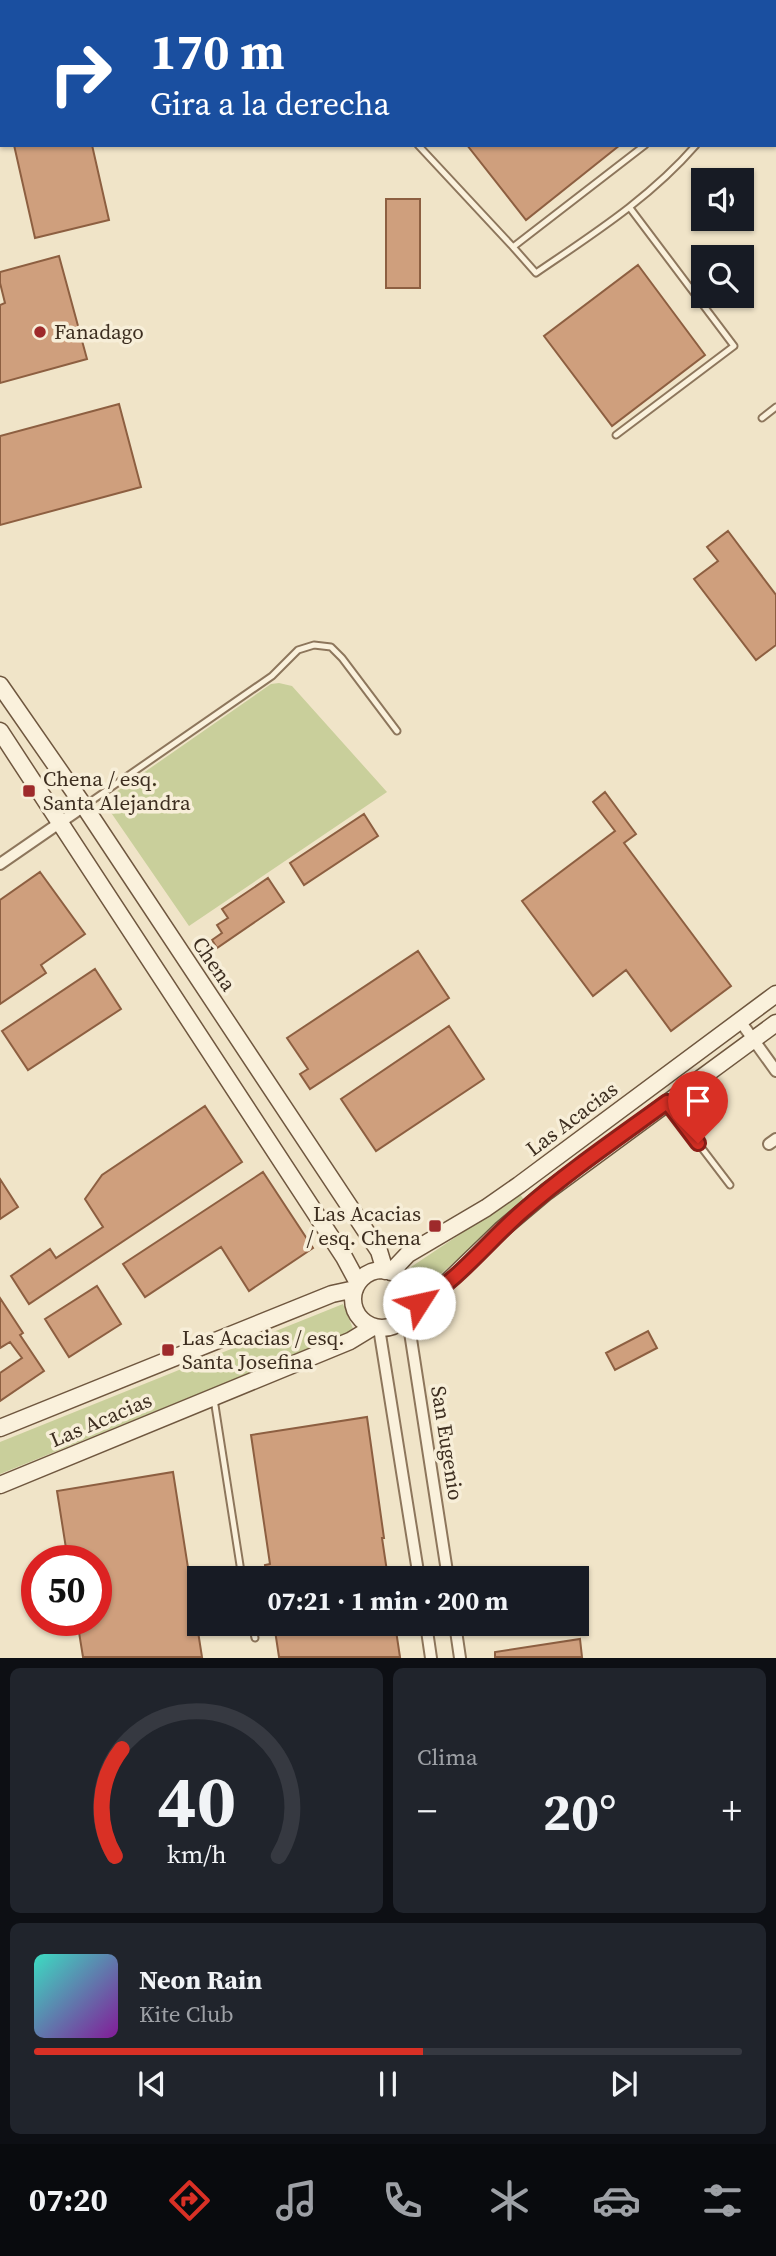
<!DOCTYPE html>
<html lang="es">
<head>
<meta charset="utf-8">
<style>
	body { margin:0; font-family:"Source Serif 4",serif; background:#20242c; color:#f1f3f6; height:100vh; display:flex; flex-direction:column; font-size:26px; white-space:nowrap }
	* { box-sizing:border-box; margin:0 }
	p { font-size:23px; color:#9ea1a6 }
	.icon { flex:none; width:38px; height:38px; fill:none; stroke:currentColor; stroke-width:2; stroke-linecap:round; stroke-linejoin:round }
	.map { position:relative; height:1658px; overflow:hidden }
	.panel { display:flex; flex-direction:column; gap:10px; padding:10px; background:#0d0f14; flex:1 }
	.panel>* { flex:none }
	.hud { position:absolute; left:0px; top:0px; width:777px; height:147px; box-shadow:0 2px 5px #0004; background:#1a4fa0; color:#fff; overflow:hidden }
	.buttons { position:absolute; left:691px; top:168px; display:grid; gap:14px }
	.buttons a { display:grid; place-items:center; width:63px; height:63px; border-radius:0px; background:#171b24; box-shadow:0 2px 5px #0004; font-size:35px }
	.speed { position:absolute; left:21px; top:1545px; display:flex; gap:14px; font-size:35px; font-weight:700; text-align:center }
	.speed>* { display:grid; place-content:center; width:91px; height:91px; border-radius:50%; background:#171b24; box-shadow:0 2px 5px #0004; line-height:1 }
	.speed .limit { border:10px solid #d22; background:#fff; color:#111 }
	.pin { position:absolute; display:grid; place-items:center; width:60px; height:60px; color:#fff; margin:-72px -30px; border-radius:50% 50% 50% 0; rotate:-45deg; box-shadow:0 0 7px #0007 }
	.pin .icon { rotate:45deg }
	.me { position:absolute; width:77px; margin:-38px; rotate:55deg; stroke-linejoin:round; filter:drop-shadow(0 0 5px #0008) }
	.turn { display:flex; align-items:center; gap:24px; height:147px; padding:0 35px; font-size:32px }
	.turn .icon { width:91px; height:91px; stroke-width:2.5 }
	.turn b { display:block; font-size:49px; line-height:60px }
	.big { font-size:52px; font-weight:700; line-height:1.1 }
	.panel .card { flex:1; display:flex; flex-direction:column; justify-content:center; gap:10px; min-width:0; padding:0 24px; border-radius:10px; background:#20242c }
	.panel .dial { align-items:center; gap:0 }
	.dial svg { height:182px; overflow:visible; fill:none; stroke:#363941; stroke-width:7; stroke-linecap:round; text-anchor:middle }
	.dial text { fill:#f1f3f6; stroke:none }
	.song { display:flex; align-items:center; gap:21px }
	.cover { width:84px; height:84px; border-radius:10px; background:linear-gradient(135deg,hsl(170 70% 55%),hsl(290 70% 35%)) }
	.played { height:7px; border-radius:4px; background:linear-gradient(90deg,#d93025 55%,#363941 55%) }
	.keys { display:flex; justify-content:space-around; direction:ltr }
	.heat { display:flex; justify-content:space-between; align-items:center; font-size:38px; direction:ltr }
	.panel .tiles { flex:1; display:grid; gap:10px; grid-template-columns:1fr 1fr }
	.card:last-child { grid-column:span 2 }
	.trip { position:absolute; left:187px; top:1566px; width:402px; height:70px; border-radius:0px; background:#171b24; box-shadow:0 2px 5px #0004; font-weight:700; line-height:70px; text-align:center }
	.tab-bar { display:flex; height:112px; justify-content:space-around; align-items:center; background:#090b0e; color:#9ea1a6 }
	.tab-bar .icon { width:49px; height:49px }
	.tab-bar .on { color:#d93025 }
	.tab-bar b { font-size:32px; color:#f1f3f6 }
	.map>svg:first-child { display:block }
	.green { fill:#c9cf9b }
	.building { fill:#cf9f7d; stroke:#8d5f41; stroke-width:2 }
	.lines { fill:none; stroke-linecap:round; stroke-linejoin:round }
	.lane-casing { stroke:#8d765c; stroke-width:9 }
	.street-casing { stroke:#8d765c; stroke-width:14 }
	.secondary-casing { stroke:#6f573f; stroke-width:19 }
	.lane { stroke:#faf1dc; stroke-width:5 }
	.street { stroke:#faf1dc; stroke-width:10 }
	.secondary { stroke:#faf1dc; stroke-width:16 }
	.route-casing { stroke:#8d1f18; stroke-width:18 }
	.route { stroke:#d93025; stroke-width:12 }
	.poi-dot { fill:#9e2a2b; stroke:#f7eed8; stroke-width:2.5 }
	.labels { text-anchor:middle; stroke-width:7; stroke-linejoin:round; paint-order:stroke }
	.poi-label { font-size:21px; fill:#3d2e20; stroke:#f7eed8; text-anchor:start }
	.street-label { font-size:21px; fill:#3d2e20; stroke:#f7eed8 }
</style>
</head>
<body>
<div class="map">
<svg width="776" height="1658" viewBox="0 0 776 1658">
	<rect width="100%" height="100%" fill="#f0e4c8"/>
	<path class="green" d="M279,683L292,686L387,792L189,926L103,801L271,684Z
		M520,1194L524,1200L426,1287L411,1267Z
		M343,1304L354,1331L0,1474V1442Z"/>
	<path class="building" d="M14,145H92L109,220L35,238Z
		M467,145H620L526,220Z
		M386,199H420V288H386Z
		M59,256L87,359L0,383V305L5,303L0,283V272Z
		M638,265L705,355L612,426L544,336Z
		M119,404L141,487L0,525V436Z
		M728,531L776,595V645L756,660L694,579L718,561L707,547Z
		M605,792L636,834L624,843L731,986L671,1031L626,970L593,996L522,901L615,831L593,802Z
		M364,814L378,836L304,885L290,863Z
		M40,872L85,934L41,965L46,973L0,1004V900Z
		M268,878L284,902L217,948L212,940L222,933L217,925L228,918L222,909Z
		M418,951L449,998L310,1089L300,1074L308,1069L287,1038Z
		M95,969L121,1009L28,1070L2,1031Z
		M449,1026L484,1079L376,1151L341,1099Z
		M205,1106L242,1162L29,1304L11,1276L50,1249L56,1258L103,1227L85,1199L102,1175Z
		M263,1172L313,1248L249,1291L221,1247L145,1297L123,1264Z
		M0,1179L18,1207L0,1219Z
		M97,1286L121,1324L69,1357L45,1319Z
		M0,1298L23,1333L20,1335L44,1371L0,1401V1373L22,1358L10,1342L0,1348Z
		M648,1331L657,1348L615,1370L606,1353Z
		M367,1417L384,1538H382L388,1578H267L265,1565L270,1564L251,1435Z
		M173,1472L202,1657H83L77,1620H96V1561H68L57,1491Z
		M274,1624H395L400,1657H279Z
		M580,1639L582,1657H495V1652Z"/>
	<g class="lines">
		<defs>
			<path id="lane" d="M363,0L365,2
				M709,0L711,2
				M454,2L456,0
				M542,2L544,0
				M775,61H776
				M775,110L776,109
				M418,145L513,247L645,145
				M513,247L536,273C593,234 650,198 696,145
				M762,418L776,407
				M616,435L734,346L630,208
				M87,804L272,676L298,650L314,645L331,647L342,658L397,731
				M669,1105L730,1185
				M214,1399L242,1578
				M252,1624L255,1638"/>
			<path id="street" d="M0,864L84,806
				M740,1021L776,1071
				M769,1144L776,1139
				M407,1313L448,1578
				M379,1328L419,1578
				M426,1624L431,1658
				M455,1624L460,1658"/>
			<path id="secondary" d="M81,2L85,0
				M0,25L2,24
				M0,685L84,806L379,1251L385,1271
				M0,731L344,1257L358,1283
				M353 1299a29 29 0 1 1 58 0a29 29 0 1 1-58 0Z
				M391,1272L408,1254L486,1208L519,1185L776,994
				M410,1307L439,1290L501,1230L546,1192L776,1023
				M0,1428L332,1294L355,1289
				M0,1485L350,1341L373,1327"/>
		</defs>
		<use href="#lane" class="lane-casing"/>
		<use href="#street" class="street-casing"/>
		<use href="#secondary" class="secondary-casing"/>
		<use href="#lane" class="lane"/>
		<use href="#street" class="street"/>
		<use href="#secondary" class="secondary"/>
	</g>
	<g class="lines">
		<defs>
			<path id="route" d="M419,1303C459,1280 489,1240 524,1210C569,1171 619,1137 667,1102L698,1143"/>
		</defs>
		<use href="#route" class="route-casing"/>
		<use href="#route" class="route"/>
	</g>
	<g class="poi-dot">
		<circle cx="40" cy="332" r="7"/>
		<rect x="22" y="784" width="14" height="14" rx="3.5"/>
		<rect x="428" y="1219" width="14" height="14" rx="3.5"/>
		<rect x="161" y="1343" width="14" height="14" rx="3.5"/>
	</g>
	<g class="labels">
		<g class="poi-label">
			<text x="54" y="339">Fanadago</text>
			<text x="43" y="786">Chena / esq.<tspan x="43" dy="24">Santa Alejandra</tspan></text>
			<text x="421" y="1221" text-anchor="end">Las Acacias<tspan x="421" dy="24">/ esq. Chena</tspan></text>
			<text x="182" y="1345">Las Acacias / esq.<tspan x="182" dy="24">Santa Josefina</tspan></text>
		</g>
		<g class="street-label">
			<text transform="translate(214 964) rotate(56)" y="7">Chena</text>
			<text transform="translate(572 1119) rotate(-37)" y="7">Las Acacias</text>
			<text transform="translate(101 1420) rotate(-23)" y="7">Las Acacias</text>
			<text transform="translate(447 1443) rotate(81)" y="7">San Eugenio</text>
		</g>
	</g>
</svg>
<div class="buttons">
<a><svg class="icon" aria-label="sound" viewBox="0 0 24 24"><path d="M4 9h4l5-4v14l-5-4H4zM17 9q2 3 0 6"/></svg></a>
<a><svg class="icon" aria-label="search" viewBox="0 0 24 24"><circle cx="10" cy="10" r="6"/><path d="M15 15l6 6"/></svg></a>
</div>
<div class="speed"><div class="limit">50</div></div>
<div class="pin" style="left:698px;top:1143px;background:#d93025"><svg class="icon" aria-label="arrive" viewBox="0 0 24 24"><path d="M6 21V4h12l-3 4 3 4H6"/></svg></div>
<svg class="me" style="left:419px;top:1303px" viewBox="-20 -20 40 40"><circle r="19" fill="#fff"/><path d="M0-13L10 11 0 6-10 11z" fill="#d93025"/></svg>
<div class="trip">07:21 · 1 min · 200 m</div>
<div class="hud">
<div class="turn"><svg class="icon" aria-label="right" viewBox="0 0 24 24"><path d="M7 20v-9h11M14 6l5 5-5 5"/></svg><div><b>170 m</b>Gira a la derecha</div></div>
</div>
</div>
<section class="panel">
<div class="tiles">
<div class="card dial"><svg viewBox="0 0 100 80">
<path d="M14 69A42 42 0 1 1 86 69"/>
<path d="M14 69A42 42 0 0 1 17 22" stroke="#d93025"/>
<text x="50" y="56" font-size="32" font-weight="700">40</text>
<text x="50" y="72" font-size="11">km/h</text>
</svg></div>
<div class="card"><p>Clima</p>
<div class="heat"><a>−</a><b class="big">20°</b><a>+</a></div>
</div>
<div class="card">
<div class="song"><i class="cover"></i><div><b>Neon Rain</b><p>Kite Club</p></div></div>
<div class="played"></div>
<div class="keys"><svg class="icon" aria-label="previous" viewBox="0 0 24 24"><path d="M18 5L8 12l10 7zM5 5v14"/></svg><svg class="icon" aria-label="pause" viewBox="0 0 24 24"><path d="M8 5v14M16 5v14"/></svg><svg class="icon" aria-label="next" viewBox="0 0 24 24"><path d="M6 5l10 7-10 7zM19 5v14"/></svg></div>
</div>
</div>
</section>
<nav class="tab-bar">
<b>07:20</b>
<svg class="icon on" aria-label="directions" viewBox="0 0 24 24"><path d="M12 3l9 9-9 9-9-9zM9 14v-3h6M13 9l2 2-2 2"/></svg>
<svg class="icon" aria-label="music" viewBox="0 0 24 24"><path d="M9 18V5l10-2v13"/><circle cx="6" cy="18" r="3"/><circle cx="16" cy="16" r="3"/></svg>
<svg class="icon" aria-label="phone" viewBox="0 0 24 24"><path d="M5 4h4l2 5-3 2q2 4 5 5l2-3 5 2v4C11 20 4 13 5 4z"/></svg>
<svg class="icon" aria-label="climate" viewBox="0 0 24 24"><path d="M12 3v18M4 7l16 10M4 17L20 7"/></svg>
<svg class="icon" aria-label="car" viewBox="0 0 24 24"><path d="M5 17H2v-5l4-1 3-4h7l3 4 3 1v5h-3M9 17h6M6 11h13"/><circle cx="7" cy="17" r="2"/><circle cx="17" cy="17" r="2"/></svg>
<svg class="icon" aria-label="filters" viewBox="0 0 24 24"><path d="M4 7h16M4 17h16"/><circle cx="9" cy="7" r="2"/><circle cx="15" cy="17" r="2"/></svg>
</nav>
</body>
</html>
